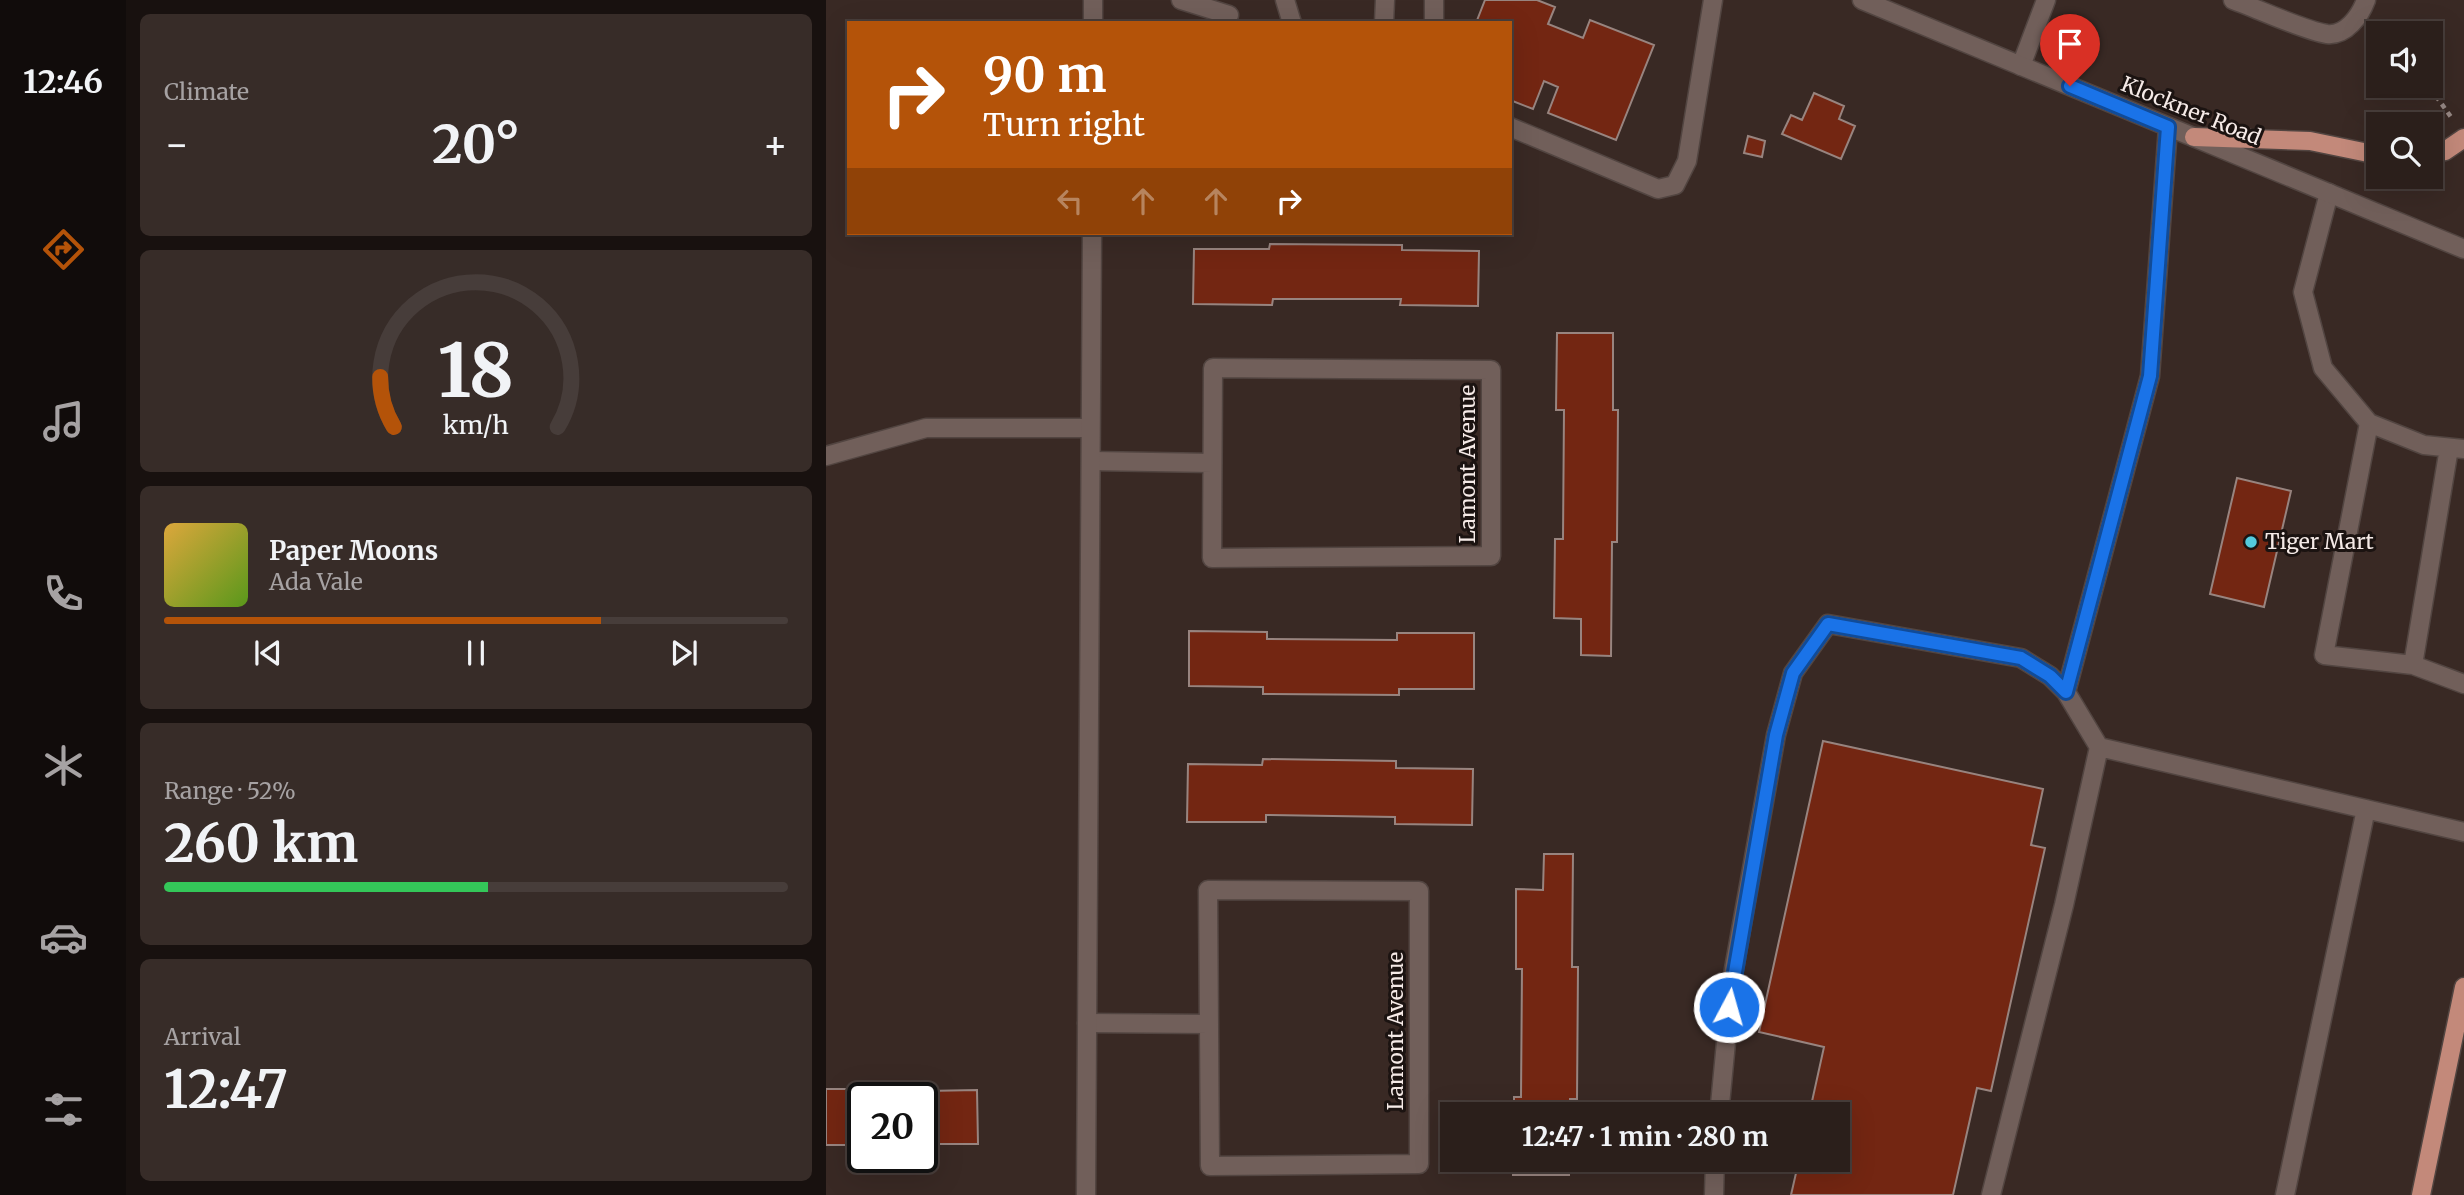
<!DOCTYPE html>
<html lang="en">
<head>
<meta charset="utf-8">
<style>
	body { margin:0; font-family:Merriweather,serif; background:#372c28; color:#f1f3f6; height:100vh; display:flex; flex-direction:column; font-size:26px; white-space:nowrap }
	* { box-sizing:border-box; margin:0 }
	p { font-size:23px; color:#a6a2a3 }
	.icon { flex:none; width:38px; height:38px; fill:none; stroke:currentColor; stroke-width:2; stroke-linecap:round; stroke-linejoin:round }
	.map { position:relative; flex:1; overflow:hidden }
	.side { display:flex; flex-direction:column; gap:14px; padding:14px; background:#18110f; width:700px }
	.side>* { flex:none }
	.banner { position:absolute; left:21px; top:21px; width:665px; height:214px; border-radius:0px; box-shadow:0 7px 28px #0002,0 0 0 2px #473d3a; background:#b45309; color:#fff; overflow:hidden }
	.tools { position:absolute; left:1540px; top:21px; display:grid; gap:14px }
	.tools a { display:grid; place-items:center; width:77px; height:77px; border-radius:0px; background:#2b1f1b; box-shadow:0 7px 28px #0002,0 0 0 2px #473d3a; font-size:35px }
	.speed { position:absolute; left:21px; top:1082px; display:flex; gap:14px; font-size:35px; font-weight:700; text-align:center }
	.speed>* { display:grid; place-content:center; width:91px; height:91px; border-radius:50%; background:#2b1f1b; box-shadow:0 7px 28px #0002,0 0 0 2px #473d3a; line-height:1 }
	.speed .limit { border:4px solid #111; border-radius:10px; background:#fff; color:#111 }
	.pin { position:absolute; display:grid; place-items:center; width:60px; height:60px; color:#fff; margin:-72px -30px; border-radius:50% 50% 50% 0; rotate:-45deg; box-shadow:0 0 7px #0007 }
	.pin .icon { rotate:45deg }
	.me { position:absolute; width:77px; margin:-38px; rotate:6deg; stroke-linejoin:round; filter:drop-shadow(0 0 5px #0008) }
	.turn { display:flex; align-items:center; gap:24px; height:147px; padding:0 21px; font-size:32px }
	.turn .icon { width:91px; height:91px; stroke-width:2.5 }
	.turn b { display:block; font-size:49px; line-height:60px }
	.lanes { display:flex; align-items:center; height:66px; padding:0 21px; background:#0003; justify-content:center; gap:35px; direction:ltr }
	.lanes .off { opacity:.35 }
	.big { font-size:52px; font-weight:700; line-height:1.1 }
	.side .widget { flex:1; display:flex; flex-direction:column; justify-content:center; gap:10px; min-width:0; padding:0 24px; border-radius:10px; background:#372c28 }
	.side .dial { align-items:center; gap:0 }
	.dial svg { height:182px; overflow:visible; fill:none; stroke:#473d3a; stroke-width:7; stroke-linecap:round; text-anchor:middle }
	.dial text { fill:#f1f3f6; stroke:none }
	.song { display:flex; align-items:center; gap:21px }
	.cover { width:84px; height:84px; border-radius:10px; background:linear-gradient(135deg,hsl(40 70% 55%),hsl(90 70% 35%)) }
	.played { height:7px; border-radius:4px; background:linear-gradient(90deg,#b45309 70%,#473d3a 70%) }
	.keys { display:flex; justify-content:space-around; direction:ltr }
	.heat { display:flex; justify-content:space-between; align-items:center; font-size:38px; direction:ltr }
	.charge { height:10px; border-radius:5px; background:linear-gradient(90deg,#34c759 52%,#473d3a 0) }
	.trip { position:absolute; left:614px; top:1102px; width:410px; height:70px; border-radius:0px; background:#2b1f1b; box-shadow:0 7px 28px #0002,0 0 0 2px #473d3a; font-weight:700; line-height:70px; text-align:center }
	main { display:flex; flex:1; min-height:0 }
	.tab-bar { display:flex; flex-direction:column; width:126px; justify-content:space-around; align-items:center; background:#110c0b; color:#a6a2a3 }
	.tab-bar .icon { width:49px; height:49px }
	.tab-bar .selected { color:#b45309 }
	.tab-bar b { font-size:32px; color:#f1f3f6 }
	.map>svg:first-child { display:block }
	.building { fill:#732612; stroke:#98847f; stroke-width:2 }
	.lines { fill:none; stroke-linecap:round; stroke-linejoin:round }
	.service-casing { stroke:#524541; stroke-width:21 }
	.minor-casing { stroke:#524541; stroke-width:21 }
	.secondary-casing { stroke:#524541; stroke-width:21 }
	.primary-casing { stroke:#524541; stroke-width:21 }
	.path { stroke:#958783; stroke-width:4.5; stroke-dasharray:5 5; stroke-linecap:butt }
	.service { stroke:#715f5a; stroke-width:18 }
	.minor { stroke:#715f5a; stroke-width:18 }
	.secondary { stroke:#715f5a; stroke-width:18 }
	.primary { stroke:#c3897a; stroke-width:18 }
	.route-casing { stroke:#114b97; stroke-width:18 }
	.route { stroke:#1a73e8; stroke-width:12 }
	.poi-dot { fill:#54cadd; stroke:#1b1311; stroke-width:2.5 }
	.labels { text-anchor:middle; stroke-width:6; stroke-linejoin:round; paint-order:stroke }
	.street-label { font-size:21px; fill:#f5eae7; stroke:#1b1311 }
	.poi-label { font-size:21px; fill:#f5eae7; stroke:#1b1311; text-anchor:start }
</style>
</head>
<body>
<main>
<nav class="tab-bar">
<b>12:46</b>
<svg class="icon selected" aria-label="directions" viewBox="0 0 24 24"><path d="M12 3l9 9-9 9-9-9zM9 14v-3h6M13 9l2 2-2 2"/></svg>
<svg class="icon" aria-label="music" viewBox="0 0 24 24"><path d="M9 18V5l10-2v13"/><circle cx="6" cy="18" r="3"/><circle cx="16" cy="16" r="3"/></svg>
<svg class="icon" aria-label="phone" viewBox="0 0 24 24"><path d="M5 4h4l2 5-3 2q2 4 5 5l2-3 5 2v4C11 20 4 13 5 4z"/></svg>
<svg class="icon" aria-label="climate" viewBox="0 0 24 24"><path d="M12 3v18M4 7l16 10M4 17L20 7"/></svg>
<svg class="icon" aria-label="car" viewBox="0 0 24 24"><path d="M5 17H2v-5l4-1 3-4h7l3 4 3 1v5h-3M9 17h6M6 11h13"/><circle cx="7" cy="17" r="2"/><circle cx="17" cy="17" r="2"/></svg>
<svg class="icon" aria-label="filters" viewBox="0 0 24 24"><path d="M4 7h16M4 17h16"/><circle cx="9" cy="7" r="2"/><circle cx="15" cy="17" r="2"/></svg>
</nav>
<section class="side">
<div class="widget"><p>Climate</p>
<div class="heat"><a>−</a><b class="big">20°</b><a>+</a></div>
</div>
<div class="widget dial"><svg viewBox="0 0 100 80">
<path d="M14 69A42 42 0 1 1 86 69"/>
<path d="M14 69A42 42 0 0 1 8 47" stroke="#b45309"/>
<text x="50" y="56" font-size="32" font-weight="700">18</text>
<text x="50" y="72" font-size="11">km/h</text>
</svg></div>
<div class="widget">
<div class="song"><i class="cover"></i><div><b>Paper Moons</b><p>Ada Vale</p></div></div>
<div class="played"></div>
<div class="keys"><svg class="icon" aria-label="previous" viewBox="0 0 24 24"><path d="M18 5L8 12l10 7zM5 5v14"/></svg><svg class="icon" aria-label="pause" viewBox="0 0 24 24"><path d="M8 5v14M16 5v14"/></svg><svg class="icon" aria-label="next" viewBox="0 0 24 24"><path d="M6 5l10 7-10 7zM19 5v14"/></svg></div>
</div>
<div class="widget"><p>Range · 52%</p><b class="big">260 km</b><div class="charge"></div></div>
<div class="widget"><p>Arrival</p><b class="big">12:47</b></div>
</section>
<div class="map">
<svg width="1638" height="1195" viewBox="0 0 1638 1195">
	<rect width="100%" height="100%" fill="#392924"/>
	<path class="building" d="M659,0H711L729,7L722,24L757,38L764,20L828,45L790,140L722,113L732,87L718,81L707,109L684,100V23H650Z
		M988,93L1018,106L1013,119L1029,126L1015,159L956,134L965,115L976,120Z
		M922,136L939,141L936,157L918,153Z
		M444,244L576,245V250L653,251L652,306L574,305L575,299H447L446,305L367,304L368,249H443Z
		M731,333H787V410H792L791,542H786L785,656L755,655V619L728,618L729,539H737L738,410H730Z
		M1411,478L1465,491L1438,607L1384,594Z
		M363,631L441,632V639L571,640V633H648V689H573V695L437,694V687L363,686Z
		M997,741L1217,789L1205,845L1219,848L1165,1091L1151,1088L1127,1195H965L973,1160H1012V1115H983L998,1047L933,1032Z
		M437,759L570,761V768L647,769L646,825L569,824V817L440,815V822H361L362,764L436,765Z
		M718,854H747L746,967H752L751,1099H744V1115H688V1097H695L696,969H690V889L717,890Z
		M0,1089H49V1097H37V1145H0Z
		M151,1090L152,1144H101L100,1091Z
		M96,1099H100V1155H96Z
		M687,1160H743V1175H687Z"/>
	<g class="lines">
		<defs>
			<path id="service" d="M355,0L403,15
				M459,0L466,23
				M1407,0C1430,8 1479,31 1501,34C1520,36 1534,16 1540,0
				M558,23L559,0
				M608,23V0
				M1195,66L1220,0
				M684,127L832,189L849,185L861,161L887,0
				M1503,193L1477,292L1497,368L1543,423L1598,445L1638,449
				M387,368L665,370V556L386,558Z
				M1543,423L1498,655L1587,665L1623,448
				M0,456L100,428H264
				M266,461L386,463
				M1587,665L1638,684
				M1240,692L1324,376L1342,127
				M1273,747L1638,832
				M382,890L593,891V1164L384,1166Z
				M261,1023L383,1024
				M893,1115L906,980L950,735L967,673L1002,624L1195,658L1224,676L1240,692L1273,747L1238,905L1165,1195
				M888,1195L889,1160
				M1459,1195L1540,809"/>
			<path id="minor" d="M267,23V0
				M260,1195L266,233"/>
			<path id="secondary" d="M1036,0L1638,249"/>
			<path id="primary" d="M1368,137L1484,141L1552,155
				M1605,153L1619,151L1638,138
				M1595,1195L1638,987"/>
		</defs>
		<use href="#service" class="service-casing"/>
		<use href="#minor" class="minor-casing"/>
		<use href="#secondary" class="secondary-casing"/>
		<use href="#primary" class="primary-casing"/>
		<path class="path" d="M1610,96L1625,117"/>
		<use href="#service" class="service"/>
		<use href="#minor" class="minor"/>
		<use href="#secondary" class="secondary"/>
		<use href="#primary" class="primary"/>
	</g>
	<g class="lines">
		<defs>
			<path id="route" d="M903,1007L950,735L967,673L1002,624L1195,658L1224,676L1240,692L1324,376L1342,127L1244,86"/>
		</defs>
		<use href="#route" class="route-casing"/>
		<use href="#route" class="route"/>
	</g>
	<circle class="poi-dot" cx="1425" cy="542" r="7"/>
	<g class="labels">
		<g class="street-label">
			<text transform="translate(1365 111) rotate(22)" y="7">Klockner Road</text>
			<text transform="translate(642 464) rotate(-90)" y="7">Lamont Avenue</text>
			<text transform="translate(570 1031) rotate(-90)" y="7">Lamont Avenue</text>
		</g>
		<g class="poi-label">
			<text x="1439" y="549">Tiger Mart</text>
		</g>
	</g>
</svg>
<div class="tools">
<a><svg class="icon" aria-label="sound" viewBox="0 0 24 24"><path d="M4 9h4l5-4v14l-5-4H4zM17 9q2 3 0 6"/></svg></a>
<a><svg class="icon" aria-label="search" viewBox="0 0 24 24"><circle cx="10" cy="10" r="6"/><path d="M15 15l6 6"/></svg></a>
</div>
<div class="speed"><div class="limit">20</div></div>
<div class="pin" style="left:1244px;top:86px;background:#d93025"><svg class="icon" aria-label="arrive" viewBox="0 0 24 24"><path d="M6 21V4h12l-3 4 3 4H6"/></svg></div>
<svg class="me" style="left:903px;top:1007px" viewBox="-20 -20 40 40"><circle r="17" fill="#1a73e8" stroke="#fff" stroke-width="3"/><path d="M0-11L8 9 0 5-8 9z" fill="#fff"/></svg>
<div class="trip">12:47 · 1 min · 280 m</div>
<div class="banner">
<div class="turn"><svg class="icon" aria-label="right" viewBox="0 0 24 24"><path d="M7 20v-9h11M14 6l5 5-5 5"/></svg><div><b>90 m</b>Turn right</div></div>
<div class="lanes"><svg class="icon off" aria-label="left" viewBox="0 0 24 24"><path d="M17 20v-9H6M10 6l-5 5 5 5"/></svg><svg class="icon off" aria-label="ahead" viewBox="0 0 24 24"><path d="M12 20V5M6 11l6-6 6 6"/></svg><svg class="icon off" aria-label="ahead" viewBox="0 0 24 24"><path d="M12 20V5M6 11l6-6 6 6"/></svg><svg class="icon" aria-label="right" viewBox="0 0 24 24"><path d="M7 20v-9h11M14 6l5 5-5 5"/></svg></div>
</div>
</div>
</main>
</body>
</html>
